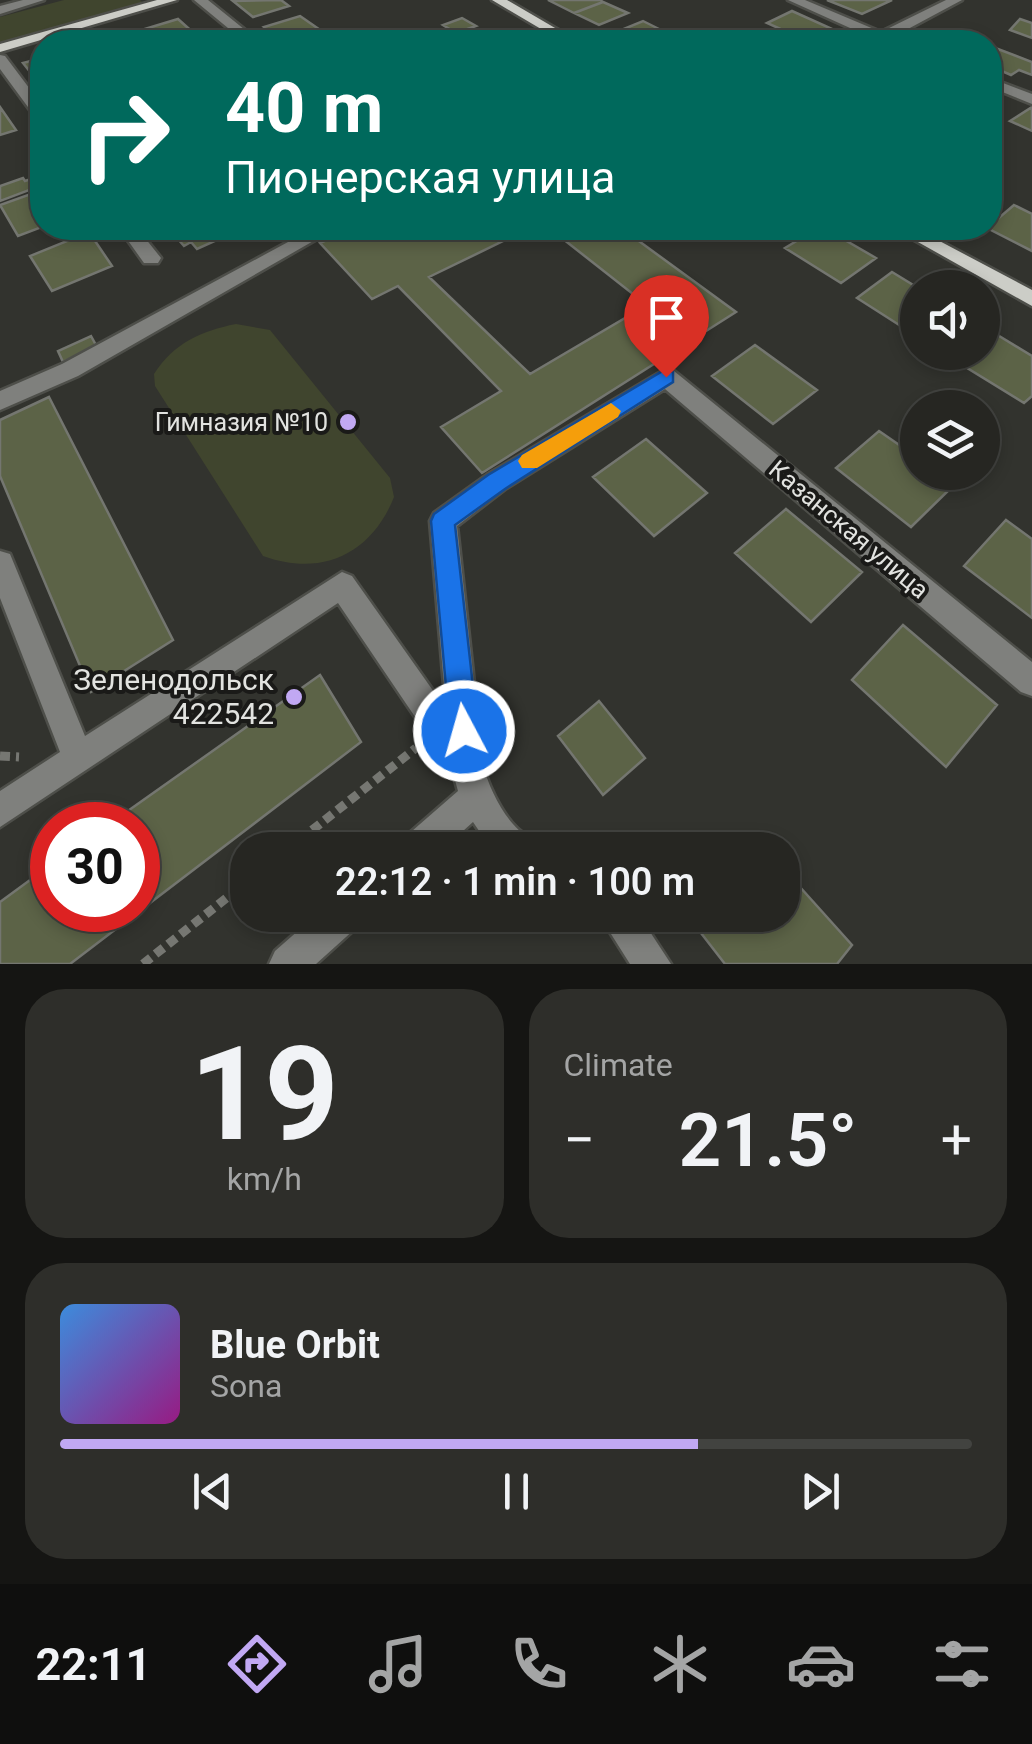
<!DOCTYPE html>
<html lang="en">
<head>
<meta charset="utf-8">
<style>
	body { margin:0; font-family:Roboto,sans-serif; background:#2e2e2a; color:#f1f3f6; height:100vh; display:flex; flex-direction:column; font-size:38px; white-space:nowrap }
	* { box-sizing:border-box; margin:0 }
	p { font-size:32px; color:#a4a5a5 }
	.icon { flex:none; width:55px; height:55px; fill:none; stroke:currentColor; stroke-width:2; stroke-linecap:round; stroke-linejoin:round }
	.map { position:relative; height:964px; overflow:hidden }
	.panel { display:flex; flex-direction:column; gap:25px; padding:25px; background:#151513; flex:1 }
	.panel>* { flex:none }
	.banner { position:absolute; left:30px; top:30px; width:972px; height:210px; border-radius:40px; box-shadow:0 5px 15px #0003,0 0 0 2px #424340; background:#00695c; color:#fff; overflow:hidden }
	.tools { position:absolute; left:900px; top:270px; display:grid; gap:20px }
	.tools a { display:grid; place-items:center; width:100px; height:100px; border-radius:50%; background:#262622; box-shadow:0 5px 15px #0003,0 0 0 2px #424340; font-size:50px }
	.speed { position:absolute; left:30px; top:802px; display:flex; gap:20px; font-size:50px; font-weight:700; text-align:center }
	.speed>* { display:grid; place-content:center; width:130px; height:130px; border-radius:50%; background:#262622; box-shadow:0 5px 15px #0003,0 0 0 2px #424340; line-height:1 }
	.speed .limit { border:15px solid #d22; background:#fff; color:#111 }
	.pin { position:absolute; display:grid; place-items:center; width:85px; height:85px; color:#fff; margin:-102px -42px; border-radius:50% 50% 50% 0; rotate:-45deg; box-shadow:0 0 10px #0007 }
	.pin .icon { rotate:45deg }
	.me { position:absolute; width:110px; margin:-55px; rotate:354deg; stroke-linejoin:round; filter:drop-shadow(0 0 8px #0008) }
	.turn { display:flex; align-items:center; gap:35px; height:210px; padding:0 30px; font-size:45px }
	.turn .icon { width:130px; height:130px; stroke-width:2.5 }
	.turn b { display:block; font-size:70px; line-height:85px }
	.big { font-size:75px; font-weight:600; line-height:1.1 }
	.panel .widget { flex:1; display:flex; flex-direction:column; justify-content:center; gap:15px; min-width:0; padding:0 35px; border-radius:40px; background:#2e2e2a }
	.panel .dial { align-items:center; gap:0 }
	.dial b { font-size:130px; line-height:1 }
	.song { display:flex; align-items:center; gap:30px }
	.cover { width:120px; height:120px; border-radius:15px; background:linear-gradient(135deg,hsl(210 70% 55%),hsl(310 70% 35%)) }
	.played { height:10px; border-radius:5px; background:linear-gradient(90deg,#c1a8f3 70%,#424340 70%) }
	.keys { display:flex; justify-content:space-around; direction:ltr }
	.heat { display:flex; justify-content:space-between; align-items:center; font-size:55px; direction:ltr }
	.panel .tiles { flex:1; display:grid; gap:25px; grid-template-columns:1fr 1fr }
	.widget:last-child { grid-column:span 2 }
	.trip { position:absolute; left:230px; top:832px; width:570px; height:100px; border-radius:40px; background:#262622; box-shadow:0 5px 15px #0003,0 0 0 2px #424340; font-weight:600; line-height:100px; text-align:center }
	.tab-bar { display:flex; height:160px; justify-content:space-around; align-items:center; background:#0f0f0e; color:#a4a5a5 }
	.tab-bar .icon { width:70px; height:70px }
	.tab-bar .on { color:#c1a8f3 }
	.tab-bar b { font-size:45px; color:#f1f3f6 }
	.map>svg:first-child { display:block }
	.green { fill:#40452e }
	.building { fill:#5c6347; stroke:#747670; stroke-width:2.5 }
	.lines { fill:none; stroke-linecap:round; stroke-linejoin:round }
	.minor-casing { stroke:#4e4f4a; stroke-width:5 }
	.major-casing { stroke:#4e4f4a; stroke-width:5 }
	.path { stroke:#767772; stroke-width:9; stroke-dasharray:10 6; stroke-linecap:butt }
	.minor { fill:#7f807d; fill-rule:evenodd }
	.major { fill:#cccdc7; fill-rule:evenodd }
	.route { fill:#1a73e8; stroke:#114b97; stroke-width:2.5 }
	.slow { fill:#f59e0b }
	.poi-dot { fill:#c1a8f3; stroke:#1a1a18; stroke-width:4 }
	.labels { text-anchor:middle; stroke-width:8; stroke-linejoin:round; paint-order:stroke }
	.poi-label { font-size:25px; fill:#e2e3e0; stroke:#1a1a18; text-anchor:end }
	.street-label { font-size:25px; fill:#e2e3e0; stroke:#1a1a18 }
	.near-poi-label { font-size:30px; fill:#e2e3e0; stroke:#1a1a18; text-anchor:end }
</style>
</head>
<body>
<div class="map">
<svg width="1032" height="964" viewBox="0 0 1032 964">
	<rect width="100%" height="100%" fill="#32332e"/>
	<path class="green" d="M64,0H140L144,4L0,43V17Z
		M236,324L270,330L390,478L394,497C371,555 321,577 263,556L155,386L154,374C174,343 201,331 236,324Z"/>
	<path class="building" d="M281,0L289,6L253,17L233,1Z
		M548,0H600L603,2L574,13Z
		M827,0H892L862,14Z
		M603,2L628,13L599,25L574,13Z
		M792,11L830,28L805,40L767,23Z
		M300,16L323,32L283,42L264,27Z
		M462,18L476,26L456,33L443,25Z
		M178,19L197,36L174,42H151L138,31Z
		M1020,19L1032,23V38L1010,30Z
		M643,21L677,38L667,42H631L614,33Z
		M990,46L1032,62V75L1019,70L1011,75L990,66Z
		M42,58V82L39,83L23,63Z
		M0,107L16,130L0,135Z
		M1032,107V131L1010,121Z
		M23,178L25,181L34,178L40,186L0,201V186Z
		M42,190V227L18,236L0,205Z
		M1014,205L1032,214V251L987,228Z
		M202,228H233L237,231L197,249L191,242L184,246L177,238Z
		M354,228H456L463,233L476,228H530L429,277L530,374L647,305L549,228H621L736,312L482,473L441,427L501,391L398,286L372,299L320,243Z
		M818,228H824L876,258L841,283L785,248Z
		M89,232L112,266L52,291L30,256Z
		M892,272L918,288V337L857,298Z
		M986,328L1032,356V396L1024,403L951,358L958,352H982V331Z
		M91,336L97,347L63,362L58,351Z
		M755,345L817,390L773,424L712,376Z
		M49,397L173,640L91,692L0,476V420Z
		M879,431L918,458V472H937L954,485L911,527L836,468Z
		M646,439L707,493L654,536L593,477Z
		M786,509L862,572L811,622L735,553Z
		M1006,520L1032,539V618L964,566Z
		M903,625L997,705L946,767L852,680Z
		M320,675L361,742L70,964H0V902L52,864V910H138V825H108Z
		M599,701L645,758L603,795L558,736Z
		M753,833L768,850H738Z
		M782,867L852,945L837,964H725L687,915H782Z"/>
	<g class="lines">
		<defs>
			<path id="minor" d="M23,0H44L0,14V6Z
				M194,0H208L260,42H245Z
				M788,0H805L881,32L946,0H962L893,37L901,42H870V37Z
				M0,55L5,56L42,105V120L36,118L0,69Z
				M990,78L1032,94V104L990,87Z
				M119,228H137L161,258L158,263H144Z
				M314,228H336L78,376L0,410V391L62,364Z
				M666,369L674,371L1032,662V696L1021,692L665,389L505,489L457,526L483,766C490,790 507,827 531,838L536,850H492L473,822L442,850H399L404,838L458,791L453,773L338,603L0,827V791L60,752L0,598V551L10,554L85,736L342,572L352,576L446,709L430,521L434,513L487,475Z
				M316,915H361L356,928L316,964H269L275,951Z
				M599,915H639L671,964H630Z"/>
			<path id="major" d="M157,0H177L0,52V44Z
				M492,0H507L579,42H563Z
				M893,228H915L1032,290V306Z"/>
		</defs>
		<use href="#minor" class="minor-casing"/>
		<use href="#major" class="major-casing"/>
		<path class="path" d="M0,756L19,757
			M287,850L416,748
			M143,964L248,881"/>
		<use href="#minor" class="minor"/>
		<use href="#major" class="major"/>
	</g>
	<path class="route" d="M666,369L673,372V382L505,489L455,525L478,731L474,741L464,745L454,741L450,731L431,521L434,514L488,475Z"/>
	<path class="slow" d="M611,403L621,411L618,417L537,468H522L518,461L522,455Z"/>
	<g class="poi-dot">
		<circle cx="348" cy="422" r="10"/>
		<circle cx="294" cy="697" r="10"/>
	</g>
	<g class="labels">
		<g class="poi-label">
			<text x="328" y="431">Гимназия №10</text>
		</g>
		<g class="street-label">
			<text transform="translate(849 529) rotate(40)" y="9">Казанская улица</text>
		</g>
		<g class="near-poi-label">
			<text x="274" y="690">Зеленодольск<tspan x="274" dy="34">422542</tspan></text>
		</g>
	</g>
</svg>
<div class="tools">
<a><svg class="icon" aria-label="sound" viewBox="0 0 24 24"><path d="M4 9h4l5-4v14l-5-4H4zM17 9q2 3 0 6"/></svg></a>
<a><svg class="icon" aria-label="layers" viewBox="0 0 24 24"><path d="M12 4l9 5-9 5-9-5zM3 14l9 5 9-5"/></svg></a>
</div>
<div class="speed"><div class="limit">30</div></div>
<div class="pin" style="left:666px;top:377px;background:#d93025"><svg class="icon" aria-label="arrive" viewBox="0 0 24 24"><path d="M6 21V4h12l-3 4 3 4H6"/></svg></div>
<svg class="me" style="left:464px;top:731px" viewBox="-20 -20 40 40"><circle r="17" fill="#1a73e8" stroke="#fff" stroke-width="3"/><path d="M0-11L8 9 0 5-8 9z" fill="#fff"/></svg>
<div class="trip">22:12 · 1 min · 100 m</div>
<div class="banner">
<div class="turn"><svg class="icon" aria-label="right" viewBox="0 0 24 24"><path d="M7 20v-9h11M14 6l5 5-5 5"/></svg><div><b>40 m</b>Пионерская улица</div></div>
</div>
</div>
<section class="panel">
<div class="tiles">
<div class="widget dial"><b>19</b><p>km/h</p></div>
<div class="widget"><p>Climate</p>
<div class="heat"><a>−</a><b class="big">21.5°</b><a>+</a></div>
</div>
<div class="widget">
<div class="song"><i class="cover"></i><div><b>Blue Orbit</b><p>Sona</p></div></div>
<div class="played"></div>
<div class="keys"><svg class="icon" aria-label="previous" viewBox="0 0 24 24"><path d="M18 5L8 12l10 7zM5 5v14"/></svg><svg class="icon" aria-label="pause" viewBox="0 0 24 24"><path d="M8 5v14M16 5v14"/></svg><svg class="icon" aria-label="next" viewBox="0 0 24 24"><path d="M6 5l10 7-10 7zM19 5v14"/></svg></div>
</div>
</div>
</section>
<nav class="tab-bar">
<b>22:11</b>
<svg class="icon on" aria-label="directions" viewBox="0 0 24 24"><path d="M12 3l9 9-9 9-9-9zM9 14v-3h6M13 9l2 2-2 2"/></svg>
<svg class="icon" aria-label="music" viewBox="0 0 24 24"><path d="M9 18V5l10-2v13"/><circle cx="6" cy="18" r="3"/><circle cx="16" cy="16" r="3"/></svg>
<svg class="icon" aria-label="phone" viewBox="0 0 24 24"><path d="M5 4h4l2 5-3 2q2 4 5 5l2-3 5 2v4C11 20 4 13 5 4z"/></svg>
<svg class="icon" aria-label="climate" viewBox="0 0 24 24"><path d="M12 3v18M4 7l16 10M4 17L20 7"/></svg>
<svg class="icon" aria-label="car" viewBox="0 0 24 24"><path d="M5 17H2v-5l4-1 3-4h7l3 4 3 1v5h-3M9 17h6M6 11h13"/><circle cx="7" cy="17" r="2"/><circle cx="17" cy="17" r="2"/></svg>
<svg class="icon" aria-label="filters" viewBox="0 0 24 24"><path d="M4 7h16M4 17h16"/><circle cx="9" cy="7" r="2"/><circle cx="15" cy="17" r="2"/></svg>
</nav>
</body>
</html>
